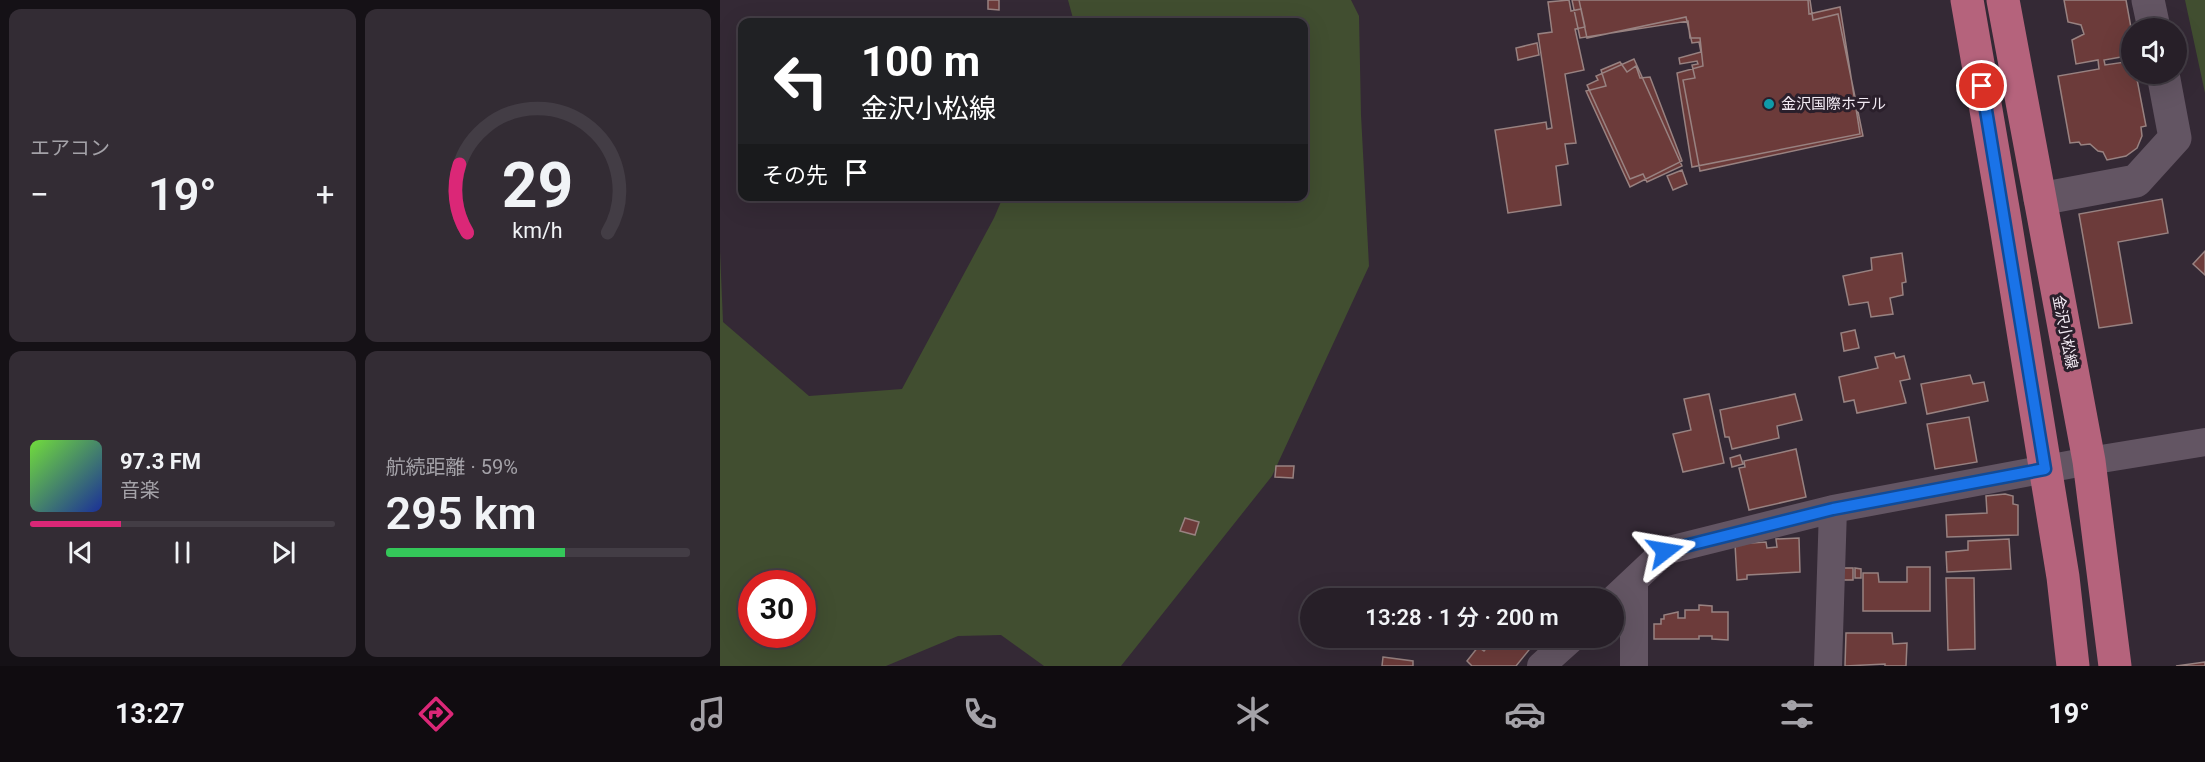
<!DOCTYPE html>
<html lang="ja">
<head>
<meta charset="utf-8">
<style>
	body { margin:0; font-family:Roboto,"Noto Sans JP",sans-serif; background:#332c34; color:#f1f3f6; height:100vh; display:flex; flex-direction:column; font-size:22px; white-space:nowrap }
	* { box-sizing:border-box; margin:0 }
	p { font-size:20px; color:#a4a2a8 }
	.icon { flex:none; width:33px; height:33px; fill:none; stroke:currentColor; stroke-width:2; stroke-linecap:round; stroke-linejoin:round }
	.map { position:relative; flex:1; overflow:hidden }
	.sheet { display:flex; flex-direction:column; gap:9px; padding:9px; background:#151116; width:720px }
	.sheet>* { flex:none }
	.banner { position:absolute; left:18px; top:18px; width:570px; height:183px; border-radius:12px; box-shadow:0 6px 24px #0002,0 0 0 2px #433d45; background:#202124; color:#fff; overflow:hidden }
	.buttons { position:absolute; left:1401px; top:18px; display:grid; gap:12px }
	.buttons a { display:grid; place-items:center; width:66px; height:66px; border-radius:50%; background:#271f28; box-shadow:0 6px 24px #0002,0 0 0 2px #433d45; font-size:30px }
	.speed { position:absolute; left:18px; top:570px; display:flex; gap:12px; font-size:30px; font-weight:700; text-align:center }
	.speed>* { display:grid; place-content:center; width:78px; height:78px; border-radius:50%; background:#271f28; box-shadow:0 6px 24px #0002,0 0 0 2px #433d45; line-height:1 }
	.speed .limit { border:9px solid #d22; background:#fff; color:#111 }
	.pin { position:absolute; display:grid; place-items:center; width:51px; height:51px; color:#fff; margin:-26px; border:3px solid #fff; border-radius:50%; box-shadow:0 2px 6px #0007 }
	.me { position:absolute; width:66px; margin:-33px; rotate:76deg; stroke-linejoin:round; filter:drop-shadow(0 0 4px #0008) }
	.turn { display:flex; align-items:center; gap:21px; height:126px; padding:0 24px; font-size:27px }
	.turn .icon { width:78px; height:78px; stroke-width:2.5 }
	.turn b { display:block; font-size:42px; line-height:51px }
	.then { display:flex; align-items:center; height:57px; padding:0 24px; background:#0003; gap:12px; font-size:22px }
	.big { font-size:45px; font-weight:600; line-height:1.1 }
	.sheet .tile { flex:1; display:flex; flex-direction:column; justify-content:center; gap:9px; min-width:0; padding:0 21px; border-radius:12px; background:#332c34 }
	.sheet .dial { align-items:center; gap:0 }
	.dial svg { height:156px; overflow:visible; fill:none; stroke:#433d45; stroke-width:7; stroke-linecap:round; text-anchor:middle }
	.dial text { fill:#f1f3f6; stroke:none }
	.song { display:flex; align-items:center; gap:18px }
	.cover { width:72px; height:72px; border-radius:9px; background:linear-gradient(135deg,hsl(100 70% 55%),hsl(230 70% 35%)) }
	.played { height:6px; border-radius:3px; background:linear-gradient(90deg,#db2777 30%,#433d45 30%) }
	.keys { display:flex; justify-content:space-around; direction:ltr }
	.heat { display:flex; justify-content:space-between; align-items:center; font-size:33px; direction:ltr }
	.charge { height:9px; border-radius:4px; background:linear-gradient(90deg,#34c759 59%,#433d45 0) }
	.sheet .tiles { flex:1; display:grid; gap:9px; grid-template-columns:repeat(2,1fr) }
	.trip { position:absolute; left:580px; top:588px; width:324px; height:60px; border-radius:30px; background:#271f28; box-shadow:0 6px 24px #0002,0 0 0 2px #433d45; font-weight:600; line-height:60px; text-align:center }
	.tab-bar { display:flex; height:96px; justify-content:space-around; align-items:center; background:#100c10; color:#a4a2a8 }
	.tab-bar .icon { width:42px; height:42px }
	.tab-bar .active { color:#db2777 }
	.tab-bar b { font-size:27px; color:#f1f3f6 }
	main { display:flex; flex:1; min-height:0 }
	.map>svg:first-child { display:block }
	.green { fill:#414e30; fill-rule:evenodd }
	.building { fill:#6c3b3a; stroke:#988281; stroke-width:1.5 }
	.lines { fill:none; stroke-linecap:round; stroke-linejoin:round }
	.minor { stroke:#635563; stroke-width:28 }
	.tertiary { stroke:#635563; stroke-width:33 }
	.primary { stroke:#b5637c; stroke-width:33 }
	.route-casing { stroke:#114b97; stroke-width:15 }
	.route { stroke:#1a73e8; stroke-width:10 }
	.culture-dot { fill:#0f9aa8; stroke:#2a1f2b; stroke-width:2 }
	.labels { text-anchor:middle; stroke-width:6; stroke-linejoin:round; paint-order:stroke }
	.poi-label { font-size:15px; fill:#f2eaf3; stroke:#2a1f2b; text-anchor:start }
	.street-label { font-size:15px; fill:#f2eaf3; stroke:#2a1f2b }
</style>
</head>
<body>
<main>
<section class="sheet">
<div class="tiles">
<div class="tile"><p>エアコン</p>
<div class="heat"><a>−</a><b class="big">19°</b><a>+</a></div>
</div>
<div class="tile dial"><svg viewBox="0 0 100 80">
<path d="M14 69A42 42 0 1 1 86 69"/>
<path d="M14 69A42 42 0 0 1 10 34" stroke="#db2777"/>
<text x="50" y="56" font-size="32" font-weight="700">29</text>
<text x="50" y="72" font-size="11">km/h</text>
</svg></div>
<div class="tile">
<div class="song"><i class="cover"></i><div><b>97.3 FM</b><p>音楽</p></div></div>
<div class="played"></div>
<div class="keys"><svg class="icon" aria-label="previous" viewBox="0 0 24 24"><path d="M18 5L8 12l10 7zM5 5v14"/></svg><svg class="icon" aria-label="pause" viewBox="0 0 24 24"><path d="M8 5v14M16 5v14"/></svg><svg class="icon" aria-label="next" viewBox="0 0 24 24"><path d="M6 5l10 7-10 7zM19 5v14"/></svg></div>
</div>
<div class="tile"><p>航続距離 · 59%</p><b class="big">295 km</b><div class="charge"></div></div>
</div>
</section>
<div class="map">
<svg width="1485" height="666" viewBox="0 0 1485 666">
	<rect width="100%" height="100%" fill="#342935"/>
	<path class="green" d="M348,0H631L639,16L641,115L649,266L552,476L401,666H324L281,635L238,636L166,666H0V251L3,322L89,396L182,389L274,218L283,197L584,196V22H354ZM32,584H82V634H32Z
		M1465,0H1485V93Z"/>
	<path class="building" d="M268,0H279V10L268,9Z
		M849,0L851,11L861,9L865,27L855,29L864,70L845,74L856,143L845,144L848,164L836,166L841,205L788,213L775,130L826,122L827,129L832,128L818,34L832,32L828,2Z
		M852,0H1088L1089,14L1120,7L1140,134L972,167L957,73L983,66L980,38H970L968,21L860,38Z
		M859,0H1090L1093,20L1118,14L1143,136L980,171L963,80L975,78L972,65L978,64L977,61L960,64L959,58L981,52L979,42L972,43L966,17L867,38Z
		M1344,0H1406L1412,33V55L1384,60L1385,65L1412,61V74H1416L1426,126L1421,127L1422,136L1417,148L1406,156L1387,160L1383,152L1378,151L1370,144L1361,145L1359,142L1350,143L1338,76L1379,69L1378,60L1356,64L1352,40L1364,34L1361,25L1348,22Z
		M817,43L819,55L798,60L796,48Z
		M914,59L962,166L927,182L923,174L910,179L867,85L878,80L876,76Z
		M900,62L907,72L916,66L920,78L930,77L962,161L910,187L866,91L886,86L881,70Z
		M962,170L967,184L953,190L947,176Z
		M1442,199L1448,233L1398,242L1412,323L1379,328L1359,214Z
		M1485,251V275L1473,264Z
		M1182,253L1186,282L1182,283L1183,295L1170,298L1173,314L1151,317L1148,302L1129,305L1123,276L1152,270L1151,258Z
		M1135,330L1139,348L1124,351L1121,333Z
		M1174,353L1176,358L1184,356L1190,379L1180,381L1186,403L1137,413L1134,400L1124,402L1119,377L1158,368L1155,357Z
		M1250,375L1253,384L1264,382L1268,401L1207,414L1201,384Z
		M989,394L1004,463L963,472L953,434L971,430L964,399Z
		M1075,394L1082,420L1057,426L1059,438L1012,449L1009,437H1005L1000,410Z
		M1249,417L1257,462L1215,469L1207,424Z
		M1076,449L1086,497L1029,510L1019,468L1025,467L1024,461Z
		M1020,455L1023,464L1012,467L1010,458Z
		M556,466H574L573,478L555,477Z
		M1285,494L1293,496V504L1298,505V535L1227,537L1226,515L1267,513L1266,496Z
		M465,518L479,522L475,535L460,531Z
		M1079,538L1080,572L1027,575V579L1017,580L1015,544L1046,542L1047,548L1057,547L1056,539Z
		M1289,539L1291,569L1227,572L1226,552L1248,550V541Z
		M1187,567H1210V611H1143V573H1158L1159,582H1187Z
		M1113,568H1133V580H1113Z
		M1135,568L1141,569V578H1135Z
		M1226,578H1254L1255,649L1228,650Z
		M979,605L992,606V612H1008V640L992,639V636H979V639H934V624H941V619H944V615L958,612V618H965V610H979Z
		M1126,633H1172L1173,644L1187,643L1186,666H1165V664L1125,666Z
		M775,638H802L813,645L796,666H752L747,661L758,647L764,651Z
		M663,657L693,661V666H662Z
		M1485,662V666H1456Z"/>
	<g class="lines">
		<path class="minor" d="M914,581V666
			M894,599L945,551L1113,509L1369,461L1485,442
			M821,666L852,638
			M1108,666L1113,509"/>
		<path class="tertiary" d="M1428,0L1434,28
			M1320,199L1416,181L1455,138L1443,74"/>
		<path class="primary" d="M1247,0L1284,214L1343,577L1353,666
			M1283,0L1369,461L1395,666"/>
	</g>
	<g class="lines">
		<defs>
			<path id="route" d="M945,551L1113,509L1325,469L1262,86"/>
		</defs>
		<use href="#route" class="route-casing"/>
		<use href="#route" class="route"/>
	</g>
	<circle class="culture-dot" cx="1049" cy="104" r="6"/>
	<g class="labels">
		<g class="poi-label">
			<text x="1061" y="109">金沢国際ホテル</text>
		</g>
		<g class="street-label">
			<text transform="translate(1345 332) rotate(79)" y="5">金沢小松線</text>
		</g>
	</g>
</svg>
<div class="buttons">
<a><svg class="icon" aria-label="sound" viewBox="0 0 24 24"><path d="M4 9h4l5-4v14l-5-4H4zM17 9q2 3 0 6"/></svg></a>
</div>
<div class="speed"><div class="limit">30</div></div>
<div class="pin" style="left:1262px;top:86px;background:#d93025"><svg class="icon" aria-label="arrive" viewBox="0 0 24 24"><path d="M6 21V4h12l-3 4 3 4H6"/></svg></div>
<svg class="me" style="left:945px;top:551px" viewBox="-20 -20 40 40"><path d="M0-17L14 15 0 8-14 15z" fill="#1a73e8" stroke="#fff" stroke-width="4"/></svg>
<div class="trip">13:28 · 1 分 · 200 m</div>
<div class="banner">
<div class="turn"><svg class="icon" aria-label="left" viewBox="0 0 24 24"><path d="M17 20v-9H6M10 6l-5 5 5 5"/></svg><div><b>100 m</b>金沢小松線</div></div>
<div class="then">その先<svg class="icon" aria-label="arrive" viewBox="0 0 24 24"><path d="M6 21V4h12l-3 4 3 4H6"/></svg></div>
</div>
</div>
</main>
<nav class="tab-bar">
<b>13:27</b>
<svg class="icon active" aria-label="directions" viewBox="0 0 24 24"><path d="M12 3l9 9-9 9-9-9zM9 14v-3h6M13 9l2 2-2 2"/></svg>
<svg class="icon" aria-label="music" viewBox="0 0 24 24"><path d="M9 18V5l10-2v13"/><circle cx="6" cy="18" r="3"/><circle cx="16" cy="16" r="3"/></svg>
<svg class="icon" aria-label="phone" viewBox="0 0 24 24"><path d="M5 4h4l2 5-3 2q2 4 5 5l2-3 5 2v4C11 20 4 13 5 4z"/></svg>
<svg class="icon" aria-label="climate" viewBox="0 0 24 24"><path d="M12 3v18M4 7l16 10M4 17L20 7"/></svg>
<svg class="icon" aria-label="car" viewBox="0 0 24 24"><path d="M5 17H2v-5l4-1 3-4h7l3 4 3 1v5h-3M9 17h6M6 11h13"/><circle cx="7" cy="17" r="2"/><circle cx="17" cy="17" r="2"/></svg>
<svg class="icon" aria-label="filters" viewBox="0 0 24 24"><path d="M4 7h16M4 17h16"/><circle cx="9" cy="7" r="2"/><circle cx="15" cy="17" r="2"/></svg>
<b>19°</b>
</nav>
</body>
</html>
